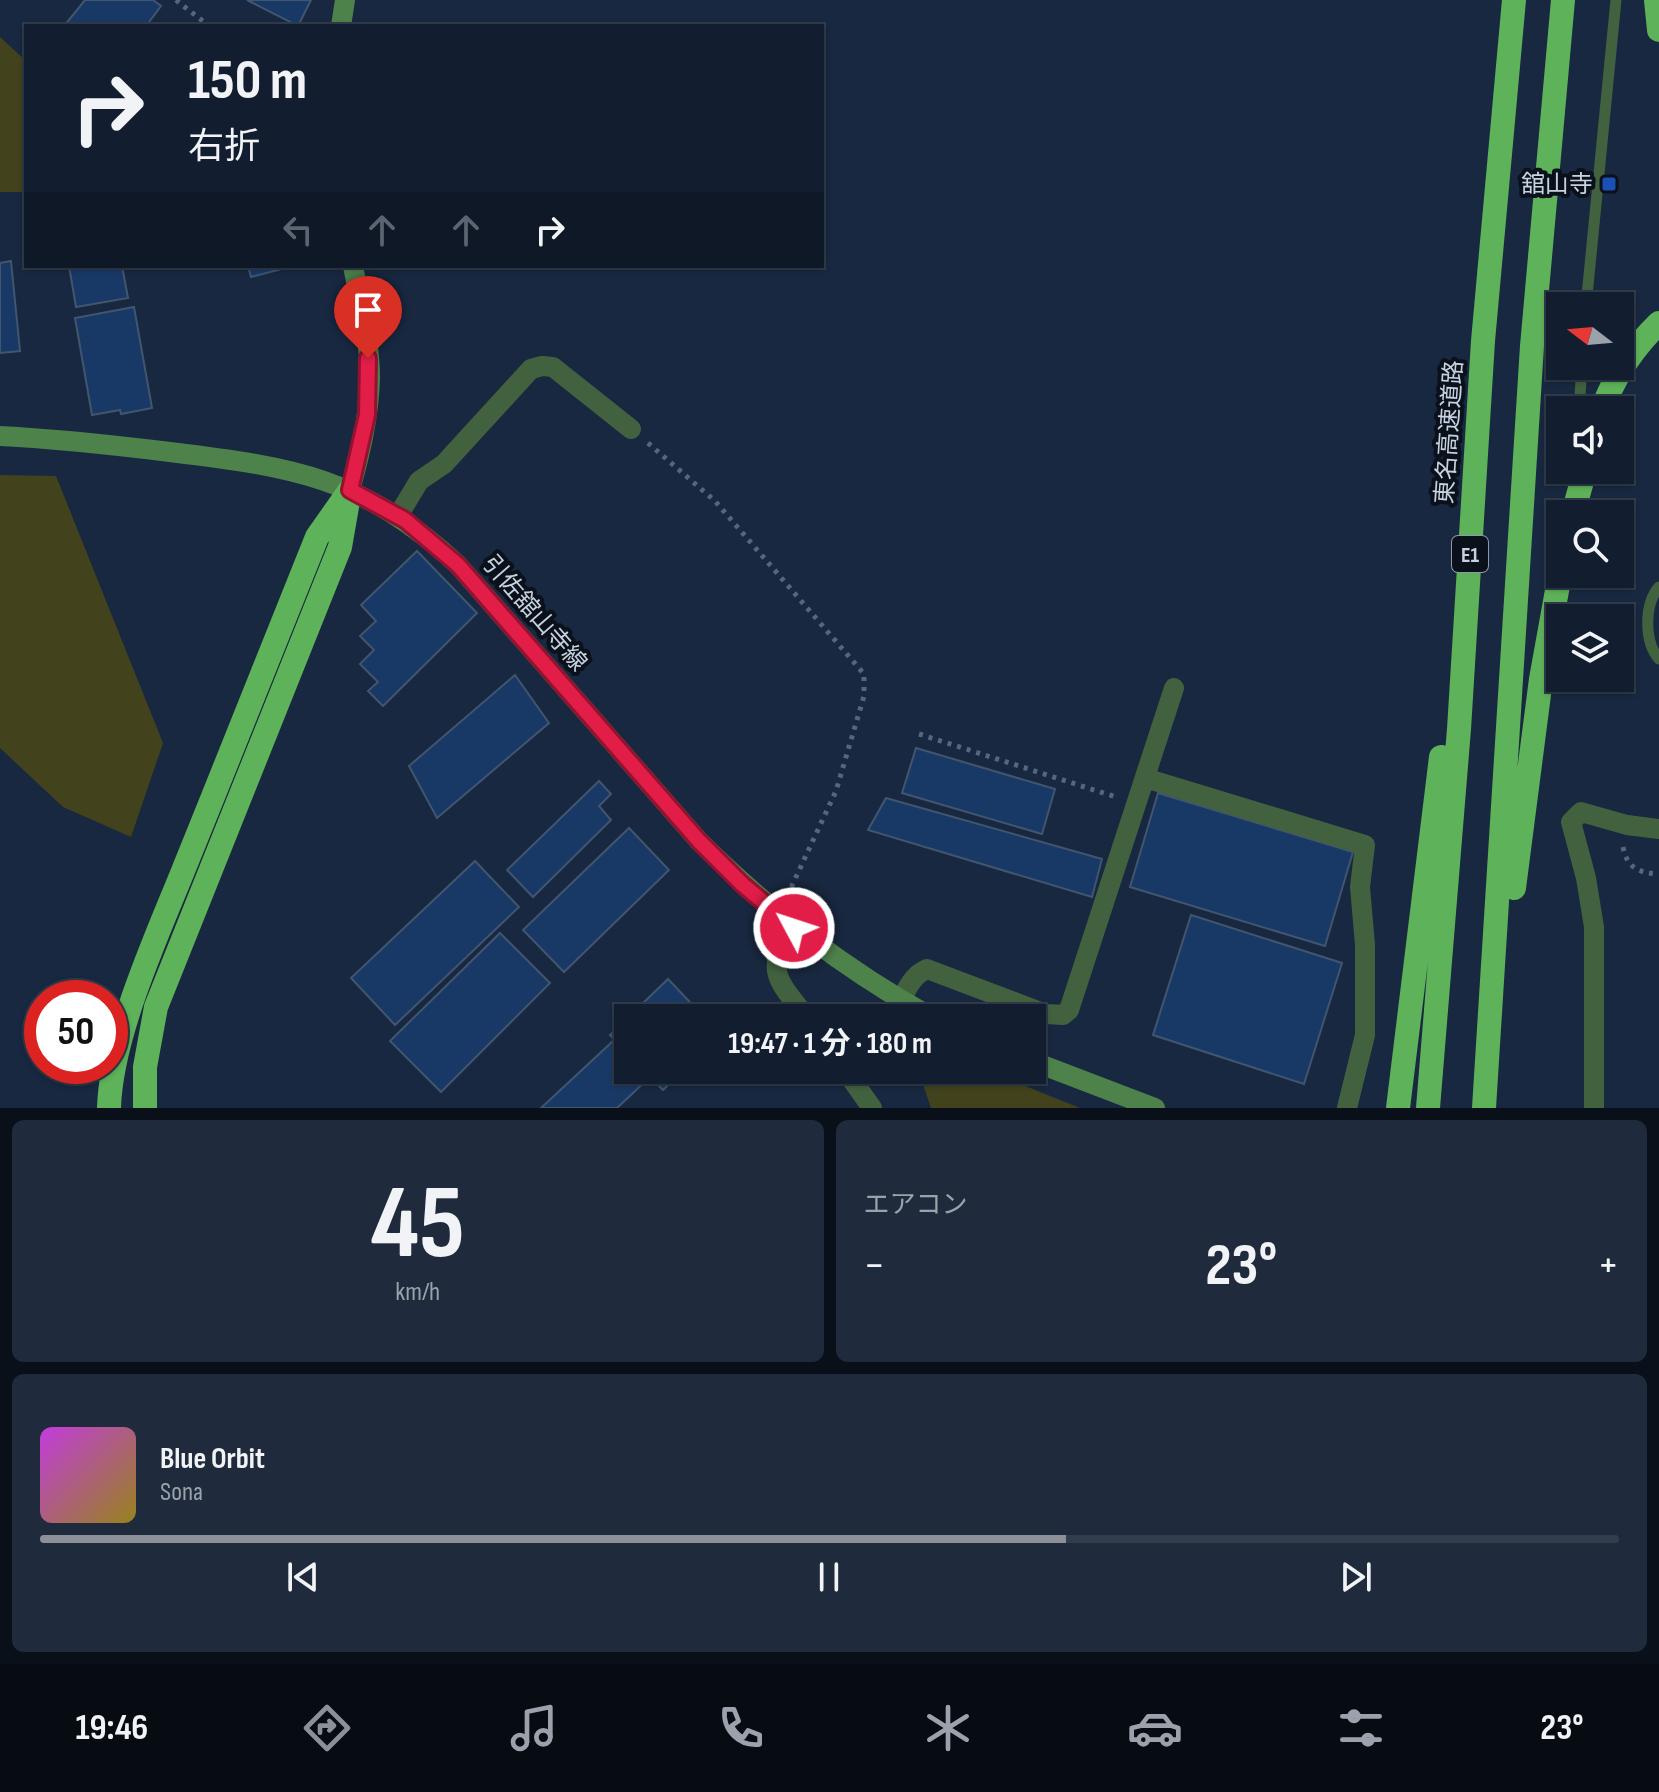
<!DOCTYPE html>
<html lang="ja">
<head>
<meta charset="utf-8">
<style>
	body { margin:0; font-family:"Sofia Sans Condensed","Noto Sans JP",sans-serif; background:#1f2b3c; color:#f1f3f6; height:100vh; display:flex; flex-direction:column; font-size:30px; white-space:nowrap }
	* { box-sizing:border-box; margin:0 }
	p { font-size:26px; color:#9ca2ab }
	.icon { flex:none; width:44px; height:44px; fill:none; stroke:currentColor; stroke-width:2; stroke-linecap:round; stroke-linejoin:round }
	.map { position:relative; height:1108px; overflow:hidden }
	.drawer { display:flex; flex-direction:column; gap:12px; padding:12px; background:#0a101a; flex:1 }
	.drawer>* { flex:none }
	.top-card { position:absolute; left:24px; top:24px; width:800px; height:244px; border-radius:0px; box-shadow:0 2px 6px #0004,0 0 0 2px #313c4c; background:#121e30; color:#f1f3f6; overflow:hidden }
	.needle { width:52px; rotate:286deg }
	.tools { position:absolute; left:1546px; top:292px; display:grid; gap:16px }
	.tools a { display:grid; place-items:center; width:88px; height:88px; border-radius:0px; background:#121e30; box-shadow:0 2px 6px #0004,0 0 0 2px #313c4c; font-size:40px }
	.speed { position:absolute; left:24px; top:980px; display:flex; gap:16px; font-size:40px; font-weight:700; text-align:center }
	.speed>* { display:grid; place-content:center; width:104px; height:104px; border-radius:50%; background:#121e30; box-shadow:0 2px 6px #0004,0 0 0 2px #313c4c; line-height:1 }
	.speed .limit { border:12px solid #d22; background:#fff; color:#111 }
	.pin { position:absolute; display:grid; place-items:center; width:68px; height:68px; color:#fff; margin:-82px -34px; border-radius:50% 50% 50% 0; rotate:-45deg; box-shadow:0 0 8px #0007 }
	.pin .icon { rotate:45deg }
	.me { position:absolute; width:88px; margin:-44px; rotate:310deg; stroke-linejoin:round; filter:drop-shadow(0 0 6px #0008) }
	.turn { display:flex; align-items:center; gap:28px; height:168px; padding:0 32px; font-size:36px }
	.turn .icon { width:104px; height:104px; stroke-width:2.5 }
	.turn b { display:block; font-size:56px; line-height:68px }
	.lanes { display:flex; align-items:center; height:76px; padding:0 32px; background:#0003; justify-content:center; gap:40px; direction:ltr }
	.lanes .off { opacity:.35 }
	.big { font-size:60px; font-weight:700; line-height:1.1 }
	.drawer .widget { flex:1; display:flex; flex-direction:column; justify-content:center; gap:12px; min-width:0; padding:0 28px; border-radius:12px; background:#1f2b3c }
	.drawer .dial { align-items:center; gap:0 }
	.dial b { font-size:104px; line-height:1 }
	.song { display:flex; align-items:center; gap:24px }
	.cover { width:96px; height:96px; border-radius:12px; background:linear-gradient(135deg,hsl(290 70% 55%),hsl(50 70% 35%)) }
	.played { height:8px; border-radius:4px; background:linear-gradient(90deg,#8c9099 65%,#313c4c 65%) }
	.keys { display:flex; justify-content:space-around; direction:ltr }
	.heat { display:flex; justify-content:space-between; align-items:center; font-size:44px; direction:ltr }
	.drawer .tiles { flex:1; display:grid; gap:12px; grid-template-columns:1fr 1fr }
	.widget:last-child { grid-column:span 2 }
	.trip { position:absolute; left:614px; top:1004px; width:432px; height:80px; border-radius:0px; background:#121e30; box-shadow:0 2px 6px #0004,0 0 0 2px #313c4c; font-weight:700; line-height:80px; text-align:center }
	.tabs { display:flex; height:128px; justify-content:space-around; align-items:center; background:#070c13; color:#9ca2ab }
	.tabs .icon { width:56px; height:56px }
	.tabs .current { color:#8c9099 }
	.tabs b { font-size:36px; color:#f1f3f6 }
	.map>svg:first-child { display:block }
	.green { fill:#42431c }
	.building { fill:#183966; stroke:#42556f; stroke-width:2 }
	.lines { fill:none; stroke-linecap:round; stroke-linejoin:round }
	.path { stroke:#58667b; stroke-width:5; stroke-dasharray:4 6; stroke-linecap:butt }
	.lane { stroke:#42623f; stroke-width:11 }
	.street { stroke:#42623f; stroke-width:20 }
	.secondary { stroke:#4e824b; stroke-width:20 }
	.highway { stroke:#5eb259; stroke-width:24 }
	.route-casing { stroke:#92132f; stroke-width:20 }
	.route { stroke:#e11d48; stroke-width:14 }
	.transit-dot { fill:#1a4fb4; stroke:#0a111b; stroke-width:3 }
	.labels { text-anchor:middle; stroke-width:8; stroke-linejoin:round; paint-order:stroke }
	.shield { fill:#0a111b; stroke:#8e98a6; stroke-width:2 }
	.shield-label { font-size:22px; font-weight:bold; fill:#c7d2e1 }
	.poi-label { font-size:24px; fill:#c7d2e1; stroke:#0a111b; text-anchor:end }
	.street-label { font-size:24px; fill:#c7d2e1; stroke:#0a111b }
</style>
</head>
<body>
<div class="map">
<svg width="1659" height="1108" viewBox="0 0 1659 1108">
	<rect width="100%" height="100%" fill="#182840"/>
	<path class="green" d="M0,37L26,61V192H0Z
		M0,475L56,476L163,743L131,837L63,807L0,748Z
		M918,1070H986L1080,1108H931Z"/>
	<path class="building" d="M85,0H153L161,6L146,26H64Z
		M247,0H311L298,26Z
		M11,261L20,351L0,353V263Z
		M69,266H122L128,298L76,307Z
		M248,266H293L251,277Z
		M134,307L152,408L121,414L120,410L92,415L75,318Z
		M417,551L477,613L383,706L368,691L378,682L360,664L374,650L360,636L376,621L361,605Z
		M515,675L549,723L437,818L409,766Z
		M916,748L1055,789L1042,834L902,793Z
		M599,781L611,794L599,806L611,820L533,897L507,870Z
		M1158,793L1353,852L1325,946L1130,887Z
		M886,798L1102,859L1092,897L868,830Z
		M629,828L669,870L564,972L523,930Z
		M475,861L519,907L395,1025L351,978Z
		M1191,915L1342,963L1304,1084L1153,1035Z
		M500,933L550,983L441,1092L390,1041Z
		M668,979L705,1018H628V1054L610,1035Z
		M613,1041L628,1058V1070H639L648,1079L617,1108H541Z
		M643,1070H684L663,1090Z"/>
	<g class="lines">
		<path class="path" d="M176,0L209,26
			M648,443L715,501L864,674V696L836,791L789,892
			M919,734L1116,797
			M1623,847C1627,868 1639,873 1659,874"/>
		<path class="lane" d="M1586,306L1616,0
			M1579,410L1582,366
			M1659,587C1644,604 1644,642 1659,659"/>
		<path class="street" d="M398,516L419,481L444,464L531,369L542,366L553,367L631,429
			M1145,778L1365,845L1360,887L1365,945V1035L1347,1108
			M794,928C762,971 779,981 807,1018
			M901,1000C908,987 913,975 927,969L1046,1014L1063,1015L1069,1010L1174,688
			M845,1070L872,1108
			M1594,1108V927L1586,878L1571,822L1581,812L1627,825L1659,829"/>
		<path class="secondary" d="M341,26L345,0
			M0,436C57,439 113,445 170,452C293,467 363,477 458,565L699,841C772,913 844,969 933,1018
			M350,490C360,454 369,417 370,378C370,341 360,303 353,266
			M1032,1061L1155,1108"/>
		<path class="highway" d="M1656,0L1659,30
			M1602,410C1614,377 1633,348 1659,323
			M1573,514L1585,470
			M1514,888L1541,679L1560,574
			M109,1108C111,1036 156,938 183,871C228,760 272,649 317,537L350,490
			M145,1108V1067L156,1007L340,547L348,501
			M1398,1108L1441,757
			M1428,1108L1459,729L1483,341L1514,0
			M1484,1108L1532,346L1563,0"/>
	</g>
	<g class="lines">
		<defs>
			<path id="route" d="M368,358L367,415L350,490L405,520L458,565L699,841L742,884L794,928"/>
		</defs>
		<use href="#route" class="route-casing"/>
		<use href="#route" class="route"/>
	</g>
	<rect class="transit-dot" x="1601" y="176" width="16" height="16" rx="4"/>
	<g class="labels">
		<rect class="shield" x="1452" y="536" width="36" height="36" rx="6"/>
		<g class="shield-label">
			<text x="1470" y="562">E1</text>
		</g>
		<g class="poi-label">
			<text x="1593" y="192">舘山寺</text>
		</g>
		<g class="street-label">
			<text transform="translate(1449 432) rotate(-86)" y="8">東名高速道路</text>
			<text transform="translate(535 613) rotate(49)" y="8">引佐舘山寺線</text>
		</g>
	</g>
</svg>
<div class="tools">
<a><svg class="needle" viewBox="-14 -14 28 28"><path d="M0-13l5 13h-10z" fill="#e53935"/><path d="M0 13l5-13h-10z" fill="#9ca2ab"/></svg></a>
<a><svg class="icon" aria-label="sound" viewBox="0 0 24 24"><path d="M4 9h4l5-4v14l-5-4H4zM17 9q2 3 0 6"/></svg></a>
<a><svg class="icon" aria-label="search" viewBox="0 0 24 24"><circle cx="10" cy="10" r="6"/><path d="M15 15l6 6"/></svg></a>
<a><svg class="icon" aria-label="layers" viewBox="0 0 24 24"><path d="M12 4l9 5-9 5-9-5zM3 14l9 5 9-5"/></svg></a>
</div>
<div class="speed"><div class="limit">50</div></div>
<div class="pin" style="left:368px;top:358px;background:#d93025"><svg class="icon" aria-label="arrive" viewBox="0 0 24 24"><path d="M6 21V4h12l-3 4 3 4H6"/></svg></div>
<svg class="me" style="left:794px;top:928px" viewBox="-20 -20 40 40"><circle r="17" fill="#e11d48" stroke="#fff" stroke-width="3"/><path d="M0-11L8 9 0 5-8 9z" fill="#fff"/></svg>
<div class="trip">19:47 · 1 分 · 180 m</div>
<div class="top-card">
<div class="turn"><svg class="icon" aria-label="right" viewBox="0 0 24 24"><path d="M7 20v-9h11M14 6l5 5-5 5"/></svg><div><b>150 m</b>右折</div></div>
<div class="lanes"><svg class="icon off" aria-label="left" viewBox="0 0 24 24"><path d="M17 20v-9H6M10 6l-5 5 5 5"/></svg><svg class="icon off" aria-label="ahead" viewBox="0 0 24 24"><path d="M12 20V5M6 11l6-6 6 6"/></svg><svg class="icon off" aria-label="ahead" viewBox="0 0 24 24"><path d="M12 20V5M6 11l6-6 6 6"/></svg><svg class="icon" aria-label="right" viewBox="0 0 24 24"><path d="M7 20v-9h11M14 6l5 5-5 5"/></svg></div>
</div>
</div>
<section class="drawer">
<div class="tiles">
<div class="widget dial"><b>45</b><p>km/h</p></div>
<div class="widget"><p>エアコン</p>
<div class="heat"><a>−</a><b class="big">23°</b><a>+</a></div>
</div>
<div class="widget">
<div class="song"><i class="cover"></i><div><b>Blue Orbit</b><p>Sona</p></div></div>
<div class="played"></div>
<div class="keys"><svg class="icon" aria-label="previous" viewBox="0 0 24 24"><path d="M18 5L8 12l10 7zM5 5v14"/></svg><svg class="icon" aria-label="pause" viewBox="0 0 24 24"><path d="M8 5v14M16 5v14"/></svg><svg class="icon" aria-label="next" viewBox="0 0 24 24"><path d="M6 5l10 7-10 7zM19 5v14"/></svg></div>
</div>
</div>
</section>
<nav class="tabs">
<b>19:46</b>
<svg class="icon current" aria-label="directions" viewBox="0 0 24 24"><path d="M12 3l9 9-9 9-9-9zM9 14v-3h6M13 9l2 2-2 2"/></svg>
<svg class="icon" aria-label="music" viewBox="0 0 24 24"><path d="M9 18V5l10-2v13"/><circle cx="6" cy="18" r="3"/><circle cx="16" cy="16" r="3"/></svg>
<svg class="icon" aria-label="phone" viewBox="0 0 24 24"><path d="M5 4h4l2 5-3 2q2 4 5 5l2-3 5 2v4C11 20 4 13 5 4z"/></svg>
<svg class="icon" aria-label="climate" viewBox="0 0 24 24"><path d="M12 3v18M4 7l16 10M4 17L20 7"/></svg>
<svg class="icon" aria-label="car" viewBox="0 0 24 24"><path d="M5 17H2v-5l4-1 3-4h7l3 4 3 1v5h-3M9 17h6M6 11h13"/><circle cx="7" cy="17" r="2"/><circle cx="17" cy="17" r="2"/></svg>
<svg class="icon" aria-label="filters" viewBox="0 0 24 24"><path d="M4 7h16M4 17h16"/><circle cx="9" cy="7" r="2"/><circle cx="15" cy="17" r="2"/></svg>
<b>23°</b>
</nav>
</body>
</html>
